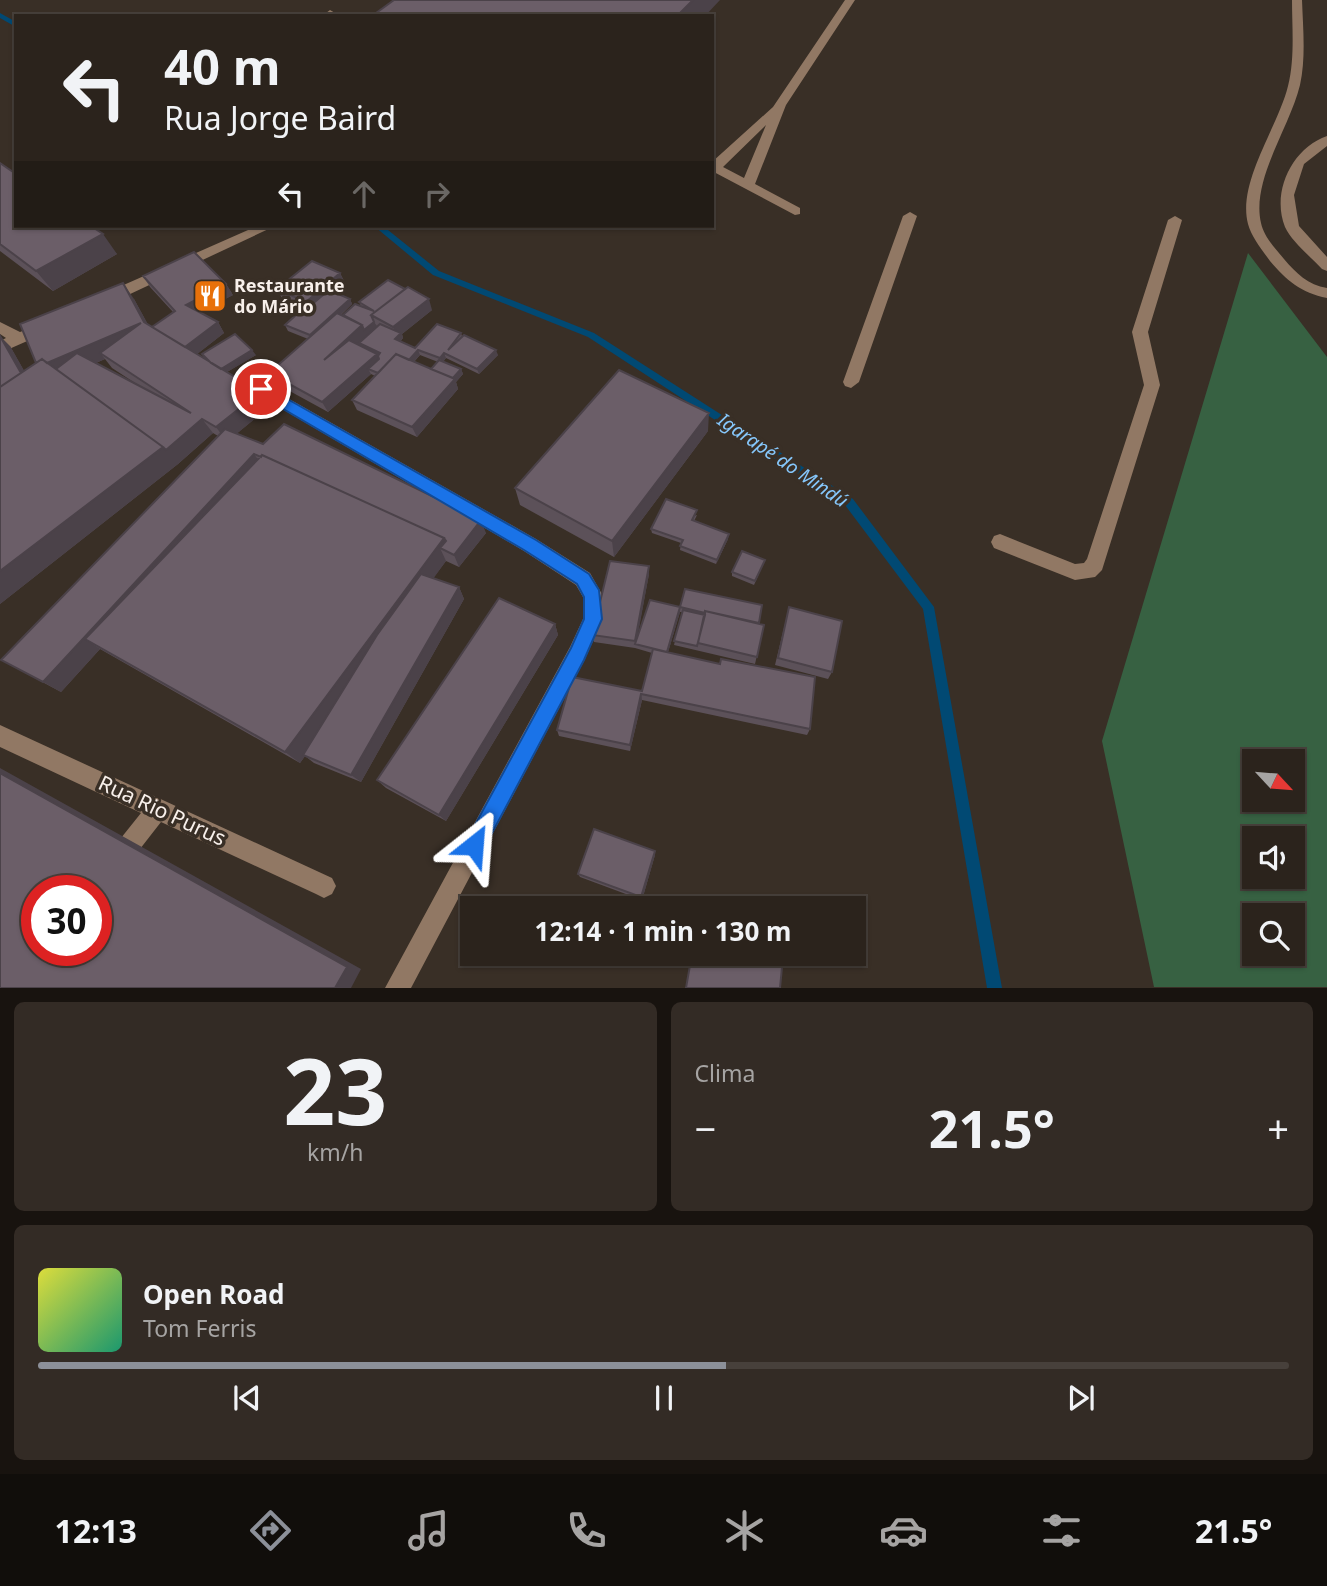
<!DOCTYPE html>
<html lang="pt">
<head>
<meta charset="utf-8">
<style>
	body { margin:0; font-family:"Noto Sans",sans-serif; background:#332b25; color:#f1f3f6; height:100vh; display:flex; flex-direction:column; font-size:26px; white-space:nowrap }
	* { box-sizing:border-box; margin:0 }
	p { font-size:23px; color:#a6a4a3 }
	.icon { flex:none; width:38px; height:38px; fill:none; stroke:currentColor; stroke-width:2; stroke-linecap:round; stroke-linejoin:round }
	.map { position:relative; height:988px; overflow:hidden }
	.drawer { display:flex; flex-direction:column; gap:14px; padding:14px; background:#18130f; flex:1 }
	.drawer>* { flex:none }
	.banner { position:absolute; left:14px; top:14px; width:700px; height:214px; border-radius:0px; box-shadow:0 2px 5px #0004,0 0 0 2px #47403b; background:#2b231c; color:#f1f3f6; overflow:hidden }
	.needle { width:46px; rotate:116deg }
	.buttons { position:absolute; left:1242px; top:749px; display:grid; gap:14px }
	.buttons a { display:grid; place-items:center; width:63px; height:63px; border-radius:0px; background:#2b231c; box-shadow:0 2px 5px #0004,0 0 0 2px #47403b; font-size:35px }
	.speed { position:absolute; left:21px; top:875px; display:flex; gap:14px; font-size:35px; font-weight:700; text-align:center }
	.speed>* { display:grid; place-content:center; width:91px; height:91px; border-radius:50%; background:#2b231c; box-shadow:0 2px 5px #0004,0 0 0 2px #47403b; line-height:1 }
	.speed .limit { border:10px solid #d22; background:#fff; color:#111 }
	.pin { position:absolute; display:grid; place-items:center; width:60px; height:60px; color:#fff; margin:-30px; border:4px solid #fff; border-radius:50%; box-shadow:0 2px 7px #0007 }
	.me { position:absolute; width:77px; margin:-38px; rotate:28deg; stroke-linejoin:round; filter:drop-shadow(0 0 5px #0008) }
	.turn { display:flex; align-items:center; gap:24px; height:147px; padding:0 35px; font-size:32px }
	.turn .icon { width:91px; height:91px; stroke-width:2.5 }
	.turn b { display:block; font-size:49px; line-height:60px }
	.lanes { display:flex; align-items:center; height:66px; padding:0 35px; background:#0003; justify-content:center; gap:35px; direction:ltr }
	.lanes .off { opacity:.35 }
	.big { font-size:52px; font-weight:700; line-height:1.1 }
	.drawer .widget { flex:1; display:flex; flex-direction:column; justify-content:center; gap:10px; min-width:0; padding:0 24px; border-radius:10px; background:#332b25 }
	.drawer .dial { align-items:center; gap:0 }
	.dial b { font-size:91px; line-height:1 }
	.song { display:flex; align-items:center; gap:21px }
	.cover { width:84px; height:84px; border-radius:10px; background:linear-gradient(135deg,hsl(60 70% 55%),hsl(160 70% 35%)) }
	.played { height:7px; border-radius:4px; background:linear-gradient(90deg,#8c9099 55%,#47403b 55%) }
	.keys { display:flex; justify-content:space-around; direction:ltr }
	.heat { display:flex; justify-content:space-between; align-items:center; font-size:38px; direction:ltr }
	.drawer .tiles { flex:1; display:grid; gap:14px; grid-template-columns:1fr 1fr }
	.widget:last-child { grid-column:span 2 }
	.trip { position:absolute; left:460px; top:896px; width:406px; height:70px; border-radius:0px; background:#2b231c; box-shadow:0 2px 5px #0004,0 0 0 2px #47403b; font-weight:700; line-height:70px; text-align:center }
	.tabs { display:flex; height:112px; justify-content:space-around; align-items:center; background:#110e0b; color:#a6a4a3 }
	.tabs .icon { width:49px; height:49px }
	.tabs .current { color:#8c9099 }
	.tabs b { font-size:32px; color:#f1f3f6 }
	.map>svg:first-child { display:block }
	.green { fill:#376142; fill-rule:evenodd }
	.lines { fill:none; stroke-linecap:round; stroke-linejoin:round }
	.stream { fill:#014973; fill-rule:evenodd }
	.minor { fill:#917864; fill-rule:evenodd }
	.wall { fill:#5c5159; fill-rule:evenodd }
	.shaded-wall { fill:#4b4249 }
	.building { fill:#6b5e68; stroke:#4b4249; stroke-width:2; fill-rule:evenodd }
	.route { fill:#1a73e8; stroke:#114b97; stroke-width:2 }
	.labels { text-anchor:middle; stroke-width:7; stroke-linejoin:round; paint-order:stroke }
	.poi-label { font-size:18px; font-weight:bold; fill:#f8f0eb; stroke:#392f26; text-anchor:start }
	.water-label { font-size:19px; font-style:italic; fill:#86c7fb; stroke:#392f26 }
	.near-street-label { font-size:21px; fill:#f8f0eb; stroke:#392f26 }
</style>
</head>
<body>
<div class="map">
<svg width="1327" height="988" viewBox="0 0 1327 988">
	<rect width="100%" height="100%" fill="#392f26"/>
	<path class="green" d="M1248,253L1327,357V987H1154L1102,741ZM1255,761H1293V800H1255ZM1255,838H1293V877H1255ZM1255,915H1293V954H1255Z"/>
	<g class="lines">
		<path class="stream" d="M0,13L16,22V27L0,18Z
			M374,226H383L439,271L594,333L853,499L934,607L1002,988H987L923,609L845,505L588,337L433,275Z"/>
		<path class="minor" d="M845,0H855L786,105L755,184L800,208V214L795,215L712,171V162L773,107ZM766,125L744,178L723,167Z
			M1292,0H1302C1303,28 1306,58 1300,85C1290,127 1251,180 1261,223C1264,237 1275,248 1284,259C1296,273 1308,285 1327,288V298C1301,293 1286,280 1270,261C1262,250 1252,238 1248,224C1237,182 1278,127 1288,86C1295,58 1292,28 1292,0Z
			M330,10L335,13L333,16H322Z
			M1327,136V146L1304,164L1294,195L1299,226L1327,257V271L1322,269C1311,257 1292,242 1285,227C1271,192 1292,148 1327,136Z
			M910,212L917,216L859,382L851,388L845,386L843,382L903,216Z
			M1175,216L1182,220L1148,332L1160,385L1102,570L1095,577L1075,580L994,548L991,542L994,536L1000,534L1075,564L1084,563L1087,559L1144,385L1132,332L1168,220Z
			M257,226H275L111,303H101L99,299L101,295Z
			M0,322L20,332L45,322L52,327L50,331L0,353V341L6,338L0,334Z
			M261,383L536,539L590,573L603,596V619L584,661L411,988H385L570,647L583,619V597L576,585L524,551L255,393L253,389L255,385Z
			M0,725L332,878L336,886L332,894L324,898L316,894L161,822L101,899L96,901V891H81L85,883L141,813L0,747Z"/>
	</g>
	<path class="wall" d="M0,163L117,254L53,291L0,251Z
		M340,273L345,283L335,292L350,299L352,304L341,315H343L361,306L359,302L432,310L402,334L403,338L400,342L415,348L461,333L462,336L498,355L479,374L446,358L443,362L461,369L463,374L456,382L458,389L417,437L357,410L352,400L375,376L371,374L328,412L275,383L269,373L308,339L288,331L285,325L303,309L283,300L277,289ZM420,355L438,362L431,369L414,362Z
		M143,276L226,284L233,295L199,312L218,322L224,333L197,354L206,360L202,354L256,355L227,372L260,392L269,407L236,434L486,533L459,567L446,561L433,578L459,587L464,599L361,782L314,763L305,756L300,763L100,649L61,692L1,660L218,436L213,433L178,464L0,604L10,346L24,371L134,299L148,325L152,327L173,312L150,287ZM105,359L112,368L138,385L96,363Z
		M708,431L614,557L520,505L515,488Z
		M697,515L694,521L728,539L716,564L680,550L681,543L652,533L651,529Z
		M765,560L754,585L732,576V572Z
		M649,574L637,637L680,607L764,625L755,664L674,645L682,612H680L668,652L810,729L807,735L642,700L630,751L559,736L557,730L642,691L652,653L635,648L594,642L592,635Z
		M789,607L832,672L828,679L775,665Z
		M555,624L558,635L446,821L386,788L377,780Z
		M655,855L642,900L580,877L578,874Z"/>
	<path class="shaded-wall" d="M693,0H720L705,16H677Z
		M103,234L117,254L53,291L36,271Z
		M340,273L345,283L315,310L310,306L312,311L311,313L306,302Z
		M123,283L134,299L155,337L144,322Z
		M226,284L233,295L193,316L186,305Z
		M350,299L352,304L313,340L310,335Z
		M429,299L432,310L402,334L403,338L397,345L395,339L397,337L393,327Z
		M218,322L224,333L191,359L184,348Z
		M374,322L377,326L330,371L324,360L362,325Z
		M141,323L100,353L105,359L64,376L38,367Z
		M0,336L10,346L34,388L0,404Z
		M252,350L256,355L222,375L218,370Z
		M418,350L420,355L408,368L406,363Z
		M496,350L498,355L479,374L477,369Z
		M444,353L446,358L442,363L440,358Z
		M377,354L381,364L368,369L371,374L328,412L322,402Z
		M461,369L463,374L456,382L458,389L417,437L412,427Z
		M260,392L269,407L227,442L216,427Z
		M709,413L708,431L614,557L612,541Z
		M202,419L213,433L178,464L0,604V571L163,447Z
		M254,454L264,468L85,639L100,649L61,692L43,682Z
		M481,520L486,533L459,567L454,555Z
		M729,534L728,539L716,564L717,560Z
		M444,538L451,554L440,548L446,561L300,763L285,752Z
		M649,566V574L636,645L635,641Z
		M459,587L464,599L361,782L351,775Z
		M680,607V612L667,656V653Z
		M555,624L558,635L446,821L439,815Z
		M641,694L642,700L630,751V745Z
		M0,768L361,969L351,988H335L0,773Z
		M655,851V855L642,900L641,897Z"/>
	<path class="building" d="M394,0H693L677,16H372Z
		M0,163L16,174V226H91L103,234L36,271L0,244Z
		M194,252L226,284L186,305L218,322L185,347L152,327L175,311L143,276Z
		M312,261L340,273L306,302L277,289Z
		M388,280L405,289L371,315L374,322L364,330L362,325L343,315L355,304L374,311L359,302Z
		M123,283L144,322L260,392L216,427L202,419L166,450L163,447L56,369L77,353L191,413L100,353L141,323L47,363L42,359L36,363L20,324Z
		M408,287L429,299L393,327L371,315Z
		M329,290L350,299L310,335L285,325L306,306L315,310L310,306Z
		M337,313L362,325L324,360L349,340L377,354L322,402L269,373Z
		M380,324L401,333L395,339L415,348L437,324L461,333L448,350L464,335L496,350L477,369L444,353L440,358L418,350L409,360L396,354L378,373L368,369L379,359L378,356L380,353L359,343Z
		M235,334L252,350L221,369L211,363L202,354Z
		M0,336L21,373L0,387Z
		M396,354L455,379L412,427L352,400Z
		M42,359L163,447L0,571V387Z
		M439,360L461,369L453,378L431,369Z
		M619,370L709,413L612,541L515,488Z
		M284,424L481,520L454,555L440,548L446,541L444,538L262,455L261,457L254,454L43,682L1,660L225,429L263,444Z
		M262,455L444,538L285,752L85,639Z
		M666,499L697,510L692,520L729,534L717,560L680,546L683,540L651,529Z
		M742,551L765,560L755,581L732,572Z
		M610,561L649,566L635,641L592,635Z
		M421,574L459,587L351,775L303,755L377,635Z
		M685,589L762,605L759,623L705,611V613L680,607Z
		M499,598L555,624L439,815L377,780Z
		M650,600L680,607L667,652L635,644Z
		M789,607L842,621L832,672L778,658Z
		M683,610L705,615L697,646L674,641Z
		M705,611L764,625L757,657L698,643Z
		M653,649L720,664L721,659L815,677L810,729L641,694L630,745L557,730L572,677L642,691Z
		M0,773L347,967L335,988H0ZM37,891H96V950H37Z
		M594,829L655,851L641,897L578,874Z
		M692,954H726L782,967L780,988H686Z"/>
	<path class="route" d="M261,384L536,540L589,574L599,590L602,619L584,660L482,852L474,855L467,852L464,845L571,648L584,619V597L577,584L524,550L256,393L254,389Z"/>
	<defs>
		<symbol id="restaurant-square" viewBox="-11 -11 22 22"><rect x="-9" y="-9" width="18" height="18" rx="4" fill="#e8710a" stroke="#392f26"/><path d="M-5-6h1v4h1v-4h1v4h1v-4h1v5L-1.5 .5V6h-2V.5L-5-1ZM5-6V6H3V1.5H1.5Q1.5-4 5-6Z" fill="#fff"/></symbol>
	</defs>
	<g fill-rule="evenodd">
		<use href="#restaurant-square" x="191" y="277" width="38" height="38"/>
	</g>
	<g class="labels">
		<g class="poi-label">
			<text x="234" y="292">Restaurante<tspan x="234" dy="21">do Mário</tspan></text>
		</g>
		<g class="water-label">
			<text transform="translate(783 460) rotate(34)" y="7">Igarapé do Mindú</text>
		</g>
		<g class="near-street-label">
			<text transform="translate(162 811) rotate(25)" y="7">Rua Rio Purus</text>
		</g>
	</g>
</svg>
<div class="buttons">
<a><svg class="needle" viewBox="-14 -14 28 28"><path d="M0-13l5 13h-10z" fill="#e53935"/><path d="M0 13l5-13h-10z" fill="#a6a4a3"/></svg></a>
<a><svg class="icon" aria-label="sound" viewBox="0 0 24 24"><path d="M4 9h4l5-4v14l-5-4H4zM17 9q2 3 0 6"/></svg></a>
<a><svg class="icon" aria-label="search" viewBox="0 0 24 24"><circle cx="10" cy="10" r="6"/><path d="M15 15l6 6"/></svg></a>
</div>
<div class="speed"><div class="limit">30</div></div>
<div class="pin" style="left:261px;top:389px;background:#d93025"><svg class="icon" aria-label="arrive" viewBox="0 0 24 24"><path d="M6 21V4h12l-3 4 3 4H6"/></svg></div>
<svg class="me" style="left:474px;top:845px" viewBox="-20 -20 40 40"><path d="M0-17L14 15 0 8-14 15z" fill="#1a73e8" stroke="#fff" stroke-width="4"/></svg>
<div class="trip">12:14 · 1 min · 130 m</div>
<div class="banner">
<div class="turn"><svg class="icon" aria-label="left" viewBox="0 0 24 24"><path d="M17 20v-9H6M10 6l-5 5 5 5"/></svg><div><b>40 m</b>Rua Jorge Baird</div></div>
<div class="lanes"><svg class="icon" aria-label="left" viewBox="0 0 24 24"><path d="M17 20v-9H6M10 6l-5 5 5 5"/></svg><svg class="icon off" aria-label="ahead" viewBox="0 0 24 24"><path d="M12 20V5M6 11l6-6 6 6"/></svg><svg class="icon off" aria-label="right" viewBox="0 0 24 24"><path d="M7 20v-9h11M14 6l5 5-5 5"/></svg></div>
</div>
</div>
<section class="drawer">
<div class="tiles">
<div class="widget dial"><b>23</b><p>km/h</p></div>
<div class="widget"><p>Clima</p>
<div class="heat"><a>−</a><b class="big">21.5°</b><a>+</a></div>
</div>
<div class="widget">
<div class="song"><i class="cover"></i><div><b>Open Road</b><p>Tom Ferris</p></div></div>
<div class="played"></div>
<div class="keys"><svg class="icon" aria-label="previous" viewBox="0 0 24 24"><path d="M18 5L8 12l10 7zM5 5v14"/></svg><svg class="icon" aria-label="pause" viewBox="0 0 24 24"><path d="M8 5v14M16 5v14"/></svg><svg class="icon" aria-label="next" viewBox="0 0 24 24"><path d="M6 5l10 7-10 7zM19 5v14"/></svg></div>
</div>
</div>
</section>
<nav class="tabs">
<b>12:13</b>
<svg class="icon current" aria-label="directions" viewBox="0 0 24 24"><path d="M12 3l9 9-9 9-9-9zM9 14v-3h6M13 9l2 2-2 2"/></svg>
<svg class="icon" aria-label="music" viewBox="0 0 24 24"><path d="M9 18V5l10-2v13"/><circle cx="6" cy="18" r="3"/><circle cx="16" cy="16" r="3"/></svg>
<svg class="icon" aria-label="phone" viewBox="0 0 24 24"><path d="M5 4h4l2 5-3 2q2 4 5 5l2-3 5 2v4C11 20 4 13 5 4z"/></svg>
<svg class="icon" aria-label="climate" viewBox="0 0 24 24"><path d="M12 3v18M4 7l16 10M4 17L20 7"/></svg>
<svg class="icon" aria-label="car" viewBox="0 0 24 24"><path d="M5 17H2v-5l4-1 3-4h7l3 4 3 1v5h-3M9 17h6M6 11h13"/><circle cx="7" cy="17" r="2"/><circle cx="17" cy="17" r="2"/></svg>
<svg class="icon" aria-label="filters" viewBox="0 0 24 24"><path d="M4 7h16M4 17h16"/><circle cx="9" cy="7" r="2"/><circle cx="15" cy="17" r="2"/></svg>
<b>21.5°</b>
</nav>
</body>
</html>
